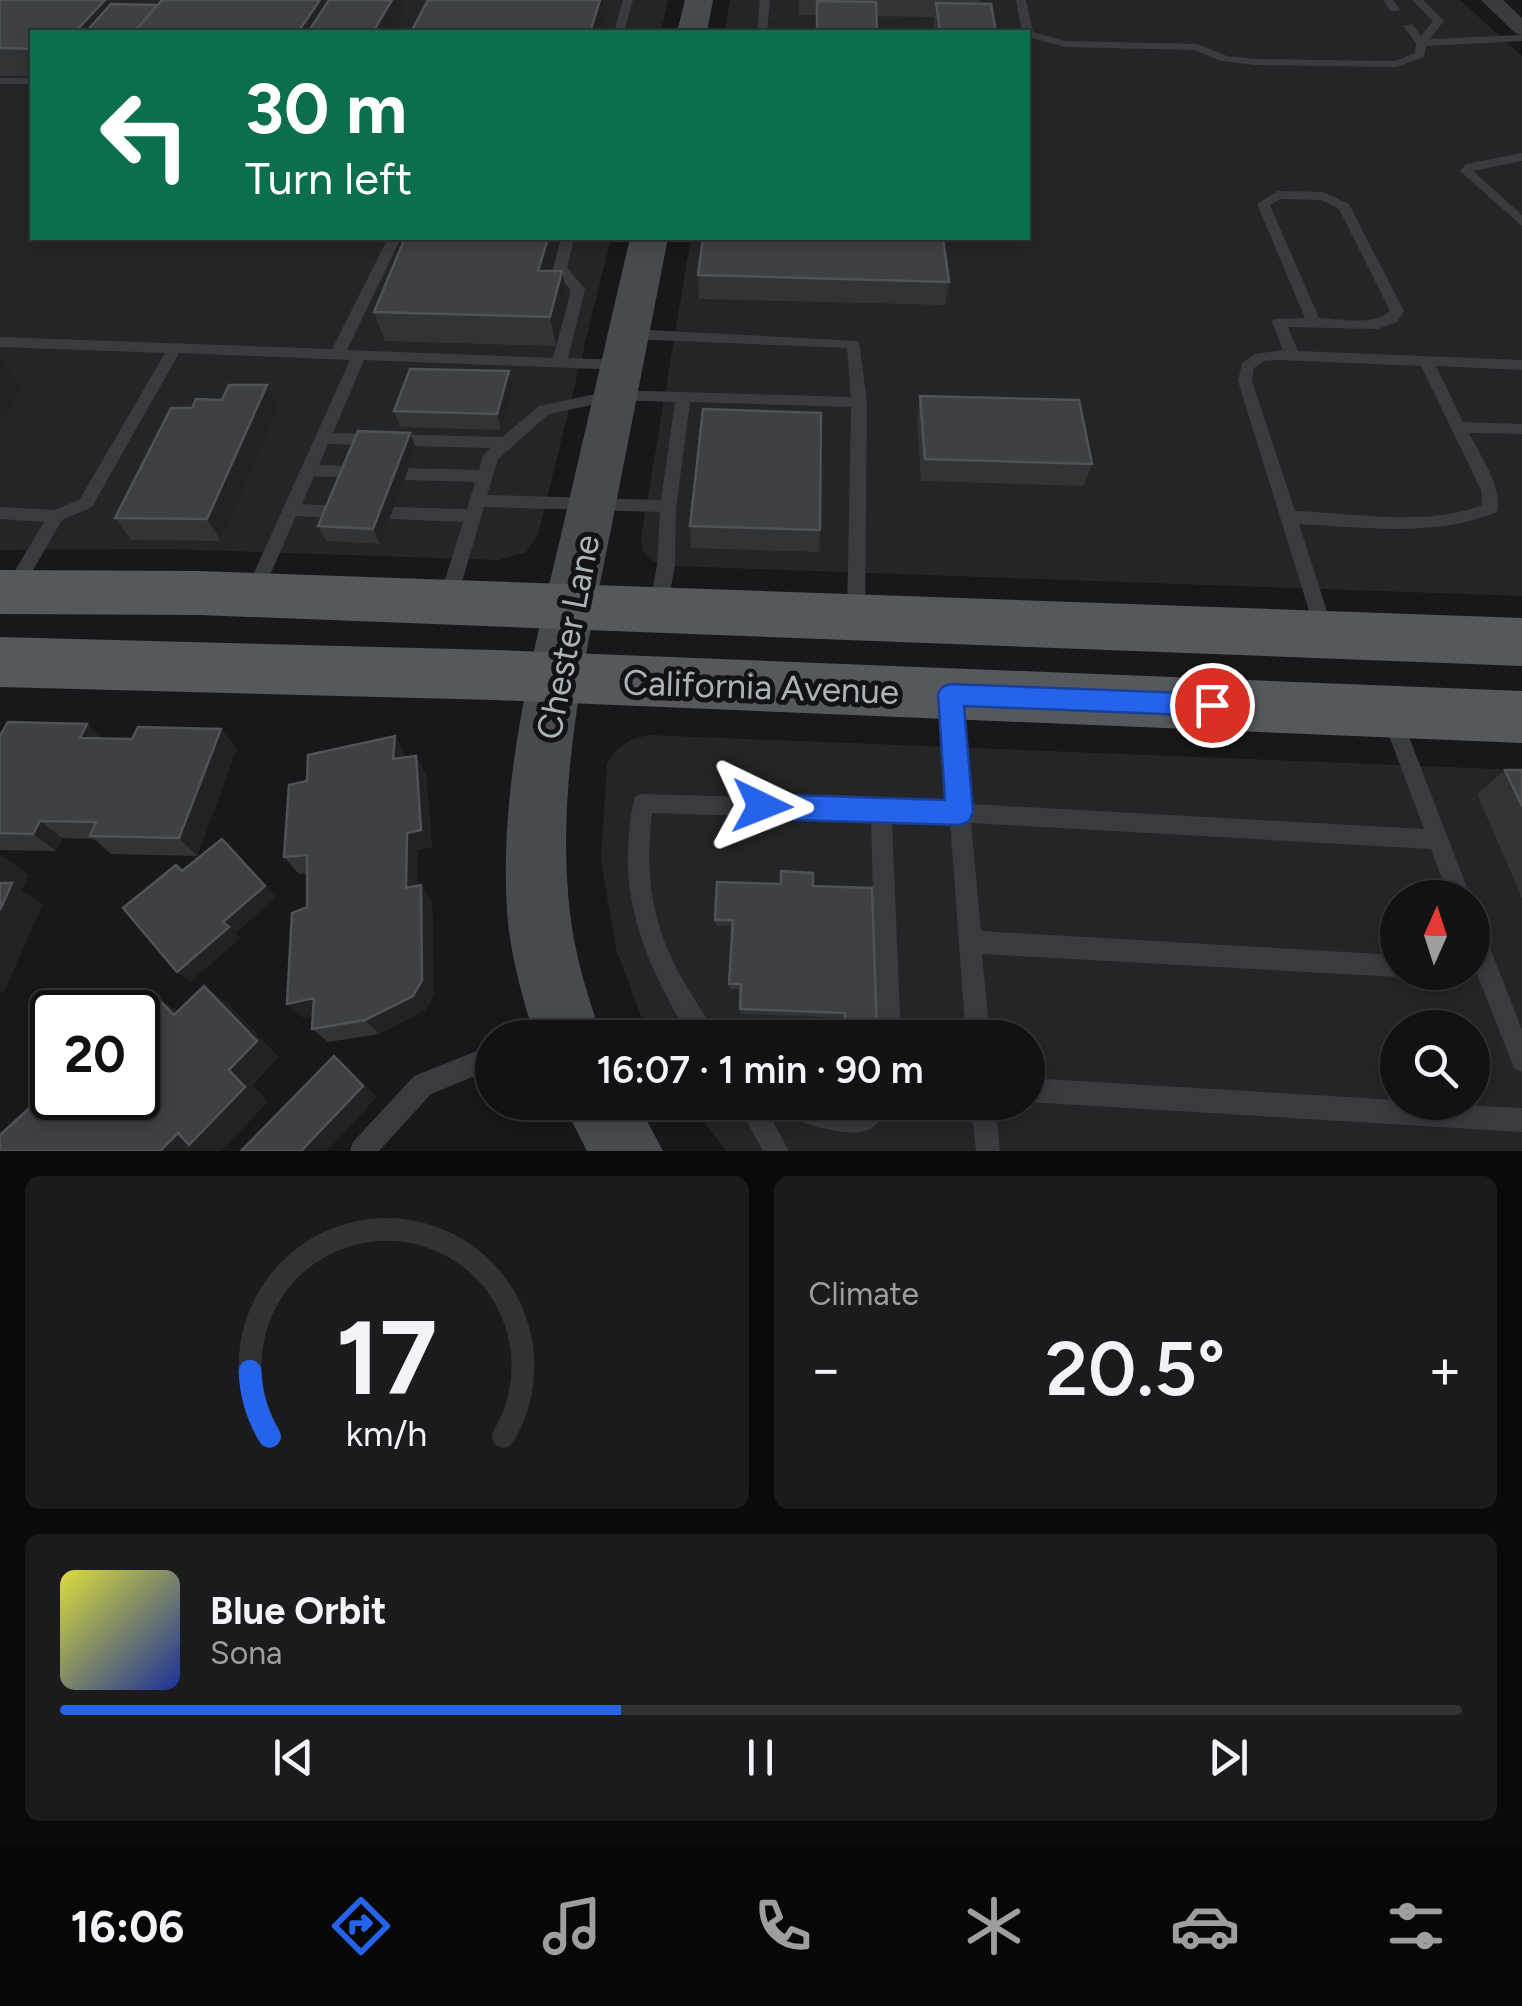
<!DOCTYPE html>
<html lang="en">
<head>
<meta charset="utf-8">
<style>
	body { margin:0; font-family:Figtree,sans-serif; background:#1b1b1d; color:#f1f3f6; height:100vh; display:flex; flex-direction:column; font-size:38px; white-space:nowrap }
	* { box-sizing:border-box; margin:0 }
	p { font-size:32px; color:#9c9ea0 }
	.icon { flex:none; width:55px; height:55px; fill:none; stroke:currentColor; stroke-width:2; stroke-linecap:round; stroke-linejoin:round }
	.map { position:relative; height:1151px; overflow:hidden }
	.details { display:flex; flex-direction:column; gap:25px; padding:25px; background:#0a0a0b; flex:1 }
	.details>* { flex:none }
	.hud { position:absolute; left:30px; top:30px; width:1000px; height:210px; border-radius:0px; box-shadow:0 5px 15px #0003,0 0 0 2px #313234; background:#0b6e4f; color:#fff; overflow:hidden }
	.needle { width:65px; rotate:3deg }
	.buttons { position:absolute; left:1380px; top:880px; display:grid; gap:20px }
	.buttons a { display:grid; place-items:center; width:110px; height:110px; border-radius:50%; background:#121214; box-shadow:0 5px 15px #0003,0 0 0 2px #313234; font-size:50px }
	.speed { position:absolute; left:30px; top:990px; display:flex; gap:20px; font-size:50px; font-weight:700; text-align:center }
	.speed>* { display:grid; place-content:center; width:130px; height:130px; border-radius:50%; background:#121214; box-shadow:0 5px 15px #0003,0 0 0 2px #313234; line-height:1 }
	.speed .limit { border:5px solid #111; border-radius:15px; background:#fff; color:#111 }
	.pin { position:absolute; display:grid; place-items:center; width:85px; height:85px; color:#fff; margin:-42px; border:5px solid #fff; border-radius:50%; box-shadow:0 2px 10px #0007 }
	.me { position:absolute; width:110px; margin:-55px; rotate:92deg; stroke-linejoin:round; filter:drop-shadow(0 0 8px #0008) }
	.turn { display:flex; align-items:center; gap:35px; height:210px; padding:0 50px; font-size:45px }
	.turn .icon { width:130px; height:130px; stroke-width:2.5 }
	.turn b { display:block; font-size:70px; line-height:85px }
	.big { font-size:75px; font-weight:600; line-height:1.1 }
	.details .widget { flex:1; display:flex; flex-direction:column; justify-content:center; gap:15px; min-width:0; padding:0 35px; border-radius:15px; background:#1b1b1d }
	.details .dial { align-items:center; gap:0 }
	.dial svg { height:260px; overflow:visible; fill:none; stroke:#313234; stroke-width:7; stroke-linecap:round; text-anchor:middle }
	.dial text { fill:#f1f3f6; stroke:none }
	.song { display:flex; align-items:center; gap:30px }
	.cover { width:120px; height:120px; border-radius:15px; background:linear-gradient(135deg,hsl(60 70% 55%),hsl(230 70% 35%)) }
	.played { height:10px; border-radius:5px; background:linear-gradient(90deg,#2563eb 40%,#313234 40%) }
	.keys { display:flex; justify-content:space-around; direction:ltr }
	.heat { display:flex; justify-content:space-between; align-items:center; font-size:55px; direction:ltr }
	.details .tiles { flex:1; display:grid; gap:25px; grid-template-columns:1fr 1fr }
	.widget:last-child { grid-column:span 2 }
	.trip { position:absolute; left:475px; top:1020px; width:570px; height:100px; border-radius:50px; background:#121214; box-shadow:0 5px 15px #0003,0 0 0 2px #313234; font-weight:600; line-height:100px; text-align:center }
	.tab-bar { display:flex; height:160px; justify-content:space-around; align-items:center; background:#070708; color:#9c9ea0 }
	.tab-bar .icon { width:70px; height:70px }
	.tab-bar .on { color:#2563eb }
	.tab-bar b { font-size:45px; color:#f1f3f6 }
	.map>svg:first-child { display:block }
	.built { fill:#242527; fill-rule:evenodd }
	.lines { fill:none; stroke-linecap:round; stroke-linejoin:round }
	.lane { fill:#393b3f; fill-rule:evenodd }
	.street { fill:#393b3f; fill-rule:evenodd }
	.secondary { fill:#474b4f; fill-rule:evenodd }
	.primary { fill:#55595e; fill-rule:evenodd }
	.wall { fill:#313335 }
	.shaded-wall { fill:#222224 }
	.building { fill:#3e4043; stroke:#4f5256; stroke-width:2.5 }
	.route { fill:#2563eb; stroke:#184099; stroke-width:2.5 }
	.labels { text-anchor:middle; stroke-width:10; stroke-linejoin:round; paint-order:stroke }
	.street-label { font-size:35px; fill:#aab2ba; stroke:#131315 }
</style>
</head>
<body>
<div class="map">
<svg width="1522" height="1151" viewBox="0 0 1522 1151">
	<rect width="100%" height="100%" fill="#18181a"/>
	<path class="built" d="M0,0H668L661,32H32V238H611L538,535L526,552L499,560L167,549L0,550Z
		M730,0H1460L1522,56V596L670,566L653,561L643,551L641,538L691,238H1028V32H724Z
		M648,735L1522,770V1151H726L690,1103L1028,1102V1038L649,1037L616,949L601,861L607,764L615,751L630,740ZM1398,898H1472V972H1398ZM1398,1028H1472V1102H1398Z"/>
	<g class="lines">
		<path class="lane" d="M623,0H633L624,32H614Z
			M760,0H770L767,32H757Z
			M1016,0H1026L1033,32L1065,41L1197,44L1227,56L1255,59L1395,61L1415,53L1416,43L1403,26L1412,24L1421,36L1433,21L1412,0H1423L1444,21L1430,39L1522,35V41L1426,46L1424,57L1396,67L1255,65L1221,61L1195,50L1065,47L1028,37V32H1022Z
			M1383,0H1393L1400,10L1391,12Z
			M0,78H32V84H0Z
			M1522,153V161L1473,171L1522,215V226L1460,171L1466,164Z
			M1278,191L1323,192L1349,204L1404,311L1397,322L1378,329L1288,327L1298,351L1522,360V370L1436,366L1463,422L1522,424V434L1469,433C1480,456 1503,486 1497,512C1434,538 1365,527 1299,524L1333,630L1330,635H1318L1315,630L1238,381L1242,363L1255,354L1283,350L1272,322L1274,319L1305,318L1257,204ZM1281,199L1321,200L1339,209L1390,311C1374,326 1341,319 1319,318L1270,205ZM1279,360L1421,366L1481,490L1482,505C1426,527 1354,513 1295,511L1252,381L1254,368L1264,361Z
			M388,238H401L347,350L553,358L571,290L553,269L561,238H574L567,268L585,289L568,358L622,360L629,365L622,370L364,360L333,433L502,437L539,406L615,390L851,397L847,348L629,339L622,334L629,329L859,341L867,402L865,617L862,622H850L847,617L851,407L690,402L676,509L675,565L667,609L664,614H652L649,609L657,565L660,512L484,507L457,599L454,604H442L439,599L463,522L391,519L383,513L391,507L467,509L475,482L406,480L398,474L406,468L479,470L483,456L490,448L328,444L319,465L354,466L362,472L354,478L314,476L302,504L338,506L346,512L338,518L296,516L260,598H248L245,593L350,360L179,353L92,507L62,520L19,594H7L4,589L44,522L0,519V507L55,510L80,499L165,353L0,347V337L332,349ZM615,400L675,402L661,500L487,495L498,459L549,414Z
			M951,691L958,693L961,699L970,804L1424,829L1382,717L1385,711L1392,709L1399,711L1471,898H1449L1431,849L971,823L981,931L1398,955V972H1407L1398,977L982,954L990,1038H966L950,822L892,820L901,1038H877L871,820L652,813C645,875 651,921 681,977C692,997 707,1016 716,1038H690C652,975 621,909 629,834C630,822 631,808 636,796L643,794L949,803L941,699L944,693Z
			M1472,919L1480,922L1522,1030V1072L1514,1068L1472,961Z
			M492,1045V1069L431,1094L379,1151H350L353,1142L414,1076Z
			M1028,1078L1398,1100V1102L1522,1108V1132L1028,1102Z
			M736,1102H762L789,1151H763Z
			M768,1102L859,1106L862,1102H890C886,1111 879,1123 872,1128C851,1142 792,1119 771,1111Z
			M971,1102H995L1000,1151H976Z"/>
		<path class="street" d="M1481,0H1503L1522,18V35L1515,33Z"/>
		<path class="secondary" d="M685,0H713L707,32H677Z
			M630,238H668C649,335 630,432 611,529C586,654 555,784 570,913C575,956 588,997 602,1038H535C522,996 510,955 507,911C499,784 532,658 561,535C584,436 607,337 630,238Z
			M562,1102H637L663,1151H587Z"/>
		<path class="primary" d="M0,570L199,571L1522,618V666L199,615L0,614Z
			M0,637L495,650L1522,691V743L495,700L0,687Z"/>
	</g>
	<path class="wall" d="M0,0H142L138,5H157L162,0H401L404,11L32,32V76H0Z
		M799,0H980V4L996,32H934V17L798,15Z
		M552,271L568,301L556,346L385,341L374,312Z
		M698,275L949,282L945,305L699,299Z
		M509,371L513,387L501,430L400,427L394,411Z
		M920,396L1092,464L1084,486L921,481L917,418Z
		M192,408H278L221,541L131,540L115,518Z
		M416,448L380,544L326,541L318,526Z
		M690,526L820,530L819,552L691,548Z
		M87,724L101,739L237,748L197,856L111,854L94,839L62,838L56,851L0,850V736Z
		M406,756V757L416,756L426,775L432,847L418,850V886L421,885L432,902L434,995L425,1010L379,1034L328,1042L312,1029L313,1015L304,1018L287,1004L307,907V873L299,874L284,857Z
		M1505,770H1522V898L1477,794Z
		M813,886L877,1034L876,1038H845L844,1018L740,1014L741,989H730L733,926H716L715,920Z"/>
	<path class="shaded-wall" d="M105,0H142L113,32H75Z
		M320,0H345L325,32H298Z
		M392,0H401L404,11L391,32H373Z
		M600,0H605L607,13L601,32H590Z
		M548,238H561L544,300L538,271Z
		M562,271L568,301L556,346L550,317Z
		M1,360L22,389L0,421V361Z
		M509,371L513,387L501,430L497,414Z
		M267,385L278,408L221,541L207,519Z
		M410,433L416,448L380,544L373,529Z
		M87,724L106,743L80,738Z
		M221,729L237,748L197,856L179,838Z
		M395,736L406,756L404,778L393,759Z
		M416,756L426,775L432,847L418,850V905L406,888L407,833Z
		M40,821L62,838L56,851L33,834Z
		M233,852L276,897L236,933L223,922Z
		M0,854L29,875L22,890L43,904L3,994L0,992Z
		M421,885L432,902L434,995L425,1010L379,1034L365,1020Z
		M229,927L241,938L190,982L177,972Z
		M204,986L228,1004L279,1057L253,1085L268,1102L221,1151H160L229,1070Z
		M154,995L180,1013L174,1015Z
		M314,998L329,1012L304,1018L287,1004Z
		M334,1056L349,1068L377,1097L327,1151H301Z
		M57,1098H67L81,1104L66,1107Z"/>
	<path class="building" d="M0,0H105L75,32H32V49L0,48Z
		M162,0H320L298,32H134Z
		M329,0H392L373,32H308Z
		M428,0H600L590,32H411Z
		M817,1L876,2L877,32H817Z
		M936,3L991,4L996,32H940Z
		M111,4L157,5L134,32H86Z
		M405,238H548L538,271H562L550,317L374,312Z
		M703,238H943L949,282L698,275Z
		M410,369L509,371L497,414L394,411Z
		M229,385H267L207,519L115,518L171,408H192L196,399L222,400Z
		M920,396L1079,400L1092,464L925,459Z
		M703,409L821,413L820,530L690,526Z
		M358,431L410,433L373,529L318,526Z
		M8,722L87,724L80,738L132,739L138,727L221,729L179,838L90,836L96,822L40,821L33,834L0,833V736Z
		M395,736L393,759L416,756L421,830L407,833L406,888L421,885L422,980L413,996L365,1020L312,1029L314,998L287,1004L292,913L307,907V855L284,857L289,785L307,781L308,755Z
		M1505,770H1522V806Z
		M222,839L265,886L223,922L229,927L177,972L123,908L176,865L182,871Z
		M781,871L813,873V886L872,888L877,1034L846,1033L845,1013L740,1009L741,984H729L733,920H715L717,882L781,884Z
		M0,883H12L0,910Z
		M204,986L257,1041L229,1070L245,1087L189,1145L178,1133L160,1151H0V1135L49,1090L52,1093V1098H57L66,1107L76,1098H138V1012H135L154,995L174,1015Z
		M334,1056L363,1086L301,1151H241Z"/>
	<path class="route" d="M950,684L1212,694L1221,697L1224,705L1221,713L1212,716L964,706L973,812L969,821L960,825L762,819L753,815L749,806L753,798L762,794L945,800L938,694L942,687Z"/>
	<g class="labels">
		<g class="street-label">
			<text transform="translate(568 637) rotate(-79)" y="12">Chester Lane</text>
			<text transform="translate(761 687) rotate(2)" y="12">California Avenue</text>
		</g>
	</g>
</svg>
<div class="buttons">
<a><svg class="needle" viewBox="-14 -14 28 28"><path d="M0-13l5 13h-10z" fill="#e53935"/><path d="M0 13l5-13h-10z" fill="#9c9ea0"/></svg></a>
<a><svg class="icon" aria-label="search" viewBox="0 0 24 24"><circle cx="10" cy="10" r="6"/><path d="M15 15l6 6"/></svg></a>
</div>
<div class="speed"><div class="limit">20</div></div>
<div class="pin" style="left:1212px;top:705px;background:#d93025"><svg class="icon" aria-label="arrive" viewBox="0 0 24 24"><path d="M6 21V4h12l-3 4 3 4H6"/></svg></div>
<svg class="me" style="left:762px;top:806px" viewBox="-20 -20 40 40"><path d="M0-17L14 15 0 8-14 15z" fill="#2563eb" stroke="#fff" stroke-width="4"/></svg>
<div class="trip">16:07 · 1 min · 90 m</div>
<div class="hud">
<div class="turn"><svg class="icon" aria-label="left" viewBox="0 0 24 24"><path d="M17 20v-9H6M10 6l-5 5 5 5"/></svg><div><b>30 m</b>Turn left</div></div>
</div>
</div>
<section class="details">
<div class="tiles">
<div class="widget dial"><svg viewBox="0 0 100 80">
<path d="M14 69A42 42 0 1 1 86 69"/>
<path d="M14 69A42 42 0 0 1 8 49" stroke="#2563eb"/>
<text x="50" y="56" font-size="32" font-weight="700">17</text>
<text x="50" y="72" font-size="11">km/h</text>
</svg></div>
<div class="widget"><p>Climate</p>
<div class="heat"><a>−</a><b class="big">20.5°</b><a>+</a></div>
</div>
<div class="widget">
<div class="song"><i class="cover"></i><div><b>Blue Orbit</b><p>Sona</p></div></div>
<div class="played"></div>
<div class="keys"><svg class="icon" aria-label="previous" viewBox="0 0 24 24"><path d="M18 5L8 12l10 7zM5 5v14"/></svg><svg class="icon" aria-label="pause" viewBox="0 0 24 24"><path d="M8 5v14M16 5v14"/></svg><svg class="icon" aria-label="next" viewBox="0 0 24 24"><path d="M6 5l10 7-10 7zM19 5v14"/></svg></div>
</div>
</div>
</section>
<nav class="tab-bar">
<b>16:06</b>
<svg class="icon on" aria-label="directions" viewBox="0 0 24 24"><path d="M12 3l9 9-9 9-9-9zM9 14v-3h6M13 9l2 2-2 2"/></svg>
<svg class="icon" aria-label="music" viewBox="0 0 24 24"><path d="M9 18V5l10-2v13"/><circle cx="6" cy="18" r="3"/><circle cx="16" cy="16" r="3"/></svg>
<svg class="icon" aria-label="phone" viewBox="0 0 24 24"><path d="M5 4h4l2 5-3 2q2 4 5 5l2-3 5 2v4C11 20 4 13 5 4z"/></svg>
<svg class="icon" aria-label="climate" viewBox="0 0 24 24"><path d="M12 3v18M4 7l16 10M4 17L20 7"/></svg>
<svg class="icon" aria-label="car" viewBox="0 0 24 24"><path d="M5 17H2v-5l4-1 3-4h7l3 4 3 1v5h-3M9 17h6M6 11h13"/><circle cx="7" cy="17" r="2"/><circle cx="17" cy="17" r="2"/></svg>
<svg class="icon" aria-label="filters" viewBox="0 0 24 24"><path d="M4 7h16M4 17h16"/><circle cx="9" cy="7" r="2"/><circle cx="15" cy="17" r="2"/></svg>
</nav>
</body>
</html>
